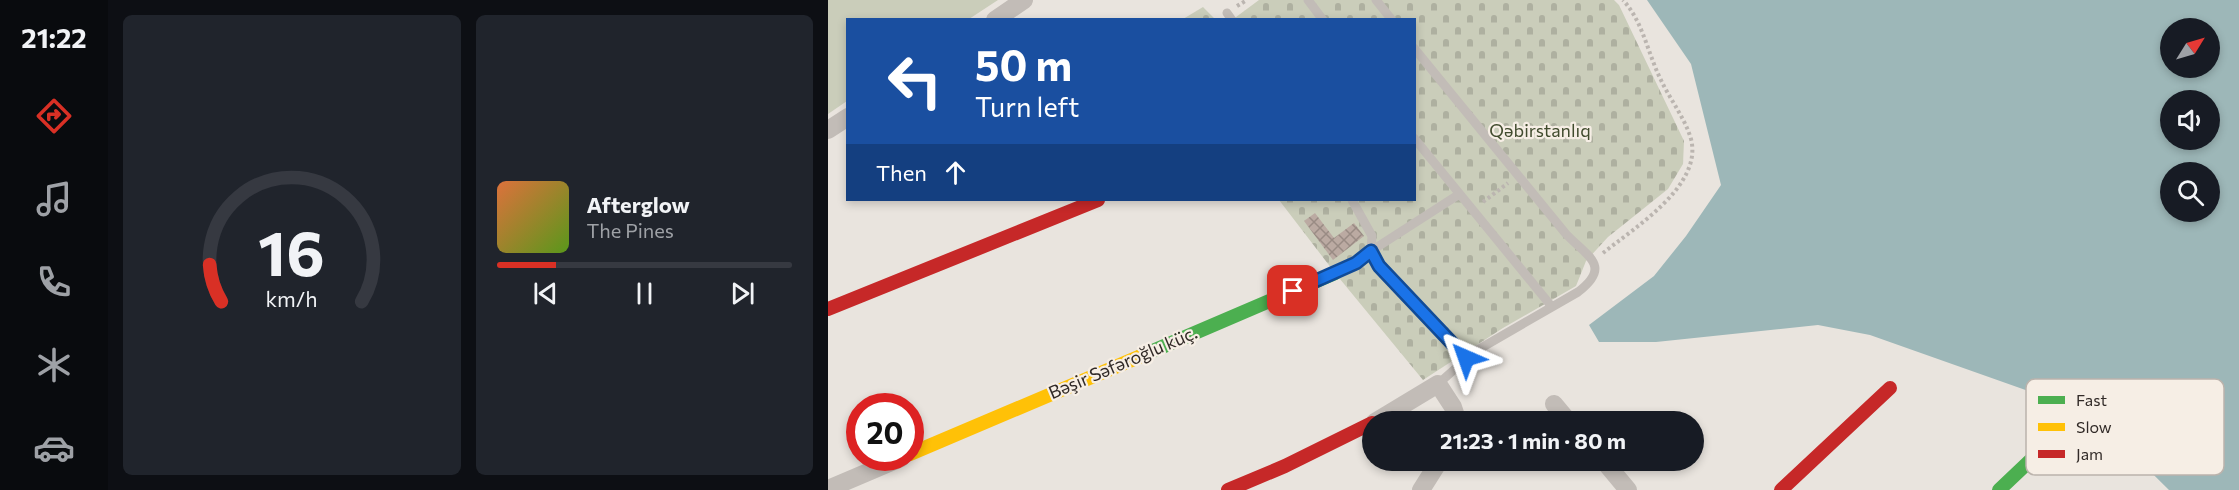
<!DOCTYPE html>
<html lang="en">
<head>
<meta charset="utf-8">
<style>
	body { margin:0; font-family:Commissioner,sans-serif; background:#20242c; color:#f1f3f6; height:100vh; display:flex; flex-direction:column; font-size:22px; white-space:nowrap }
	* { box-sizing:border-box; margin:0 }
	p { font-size:20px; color:#9ea1a6 }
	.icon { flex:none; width:33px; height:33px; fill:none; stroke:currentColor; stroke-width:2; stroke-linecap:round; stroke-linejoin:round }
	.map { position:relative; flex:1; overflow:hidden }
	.panel { display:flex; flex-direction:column; gap:15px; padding:15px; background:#0d0f14; width:720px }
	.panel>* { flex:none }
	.banner { position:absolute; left:18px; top:18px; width:570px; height:183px; border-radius:0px; box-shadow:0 3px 9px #0003; background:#1a4fa0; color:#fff; overflow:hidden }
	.needle { width:39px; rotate:53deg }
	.controls { position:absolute; left:1332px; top:18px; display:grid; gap:12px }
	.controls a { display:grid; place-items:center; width:60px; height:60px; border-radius:50%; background:#171b24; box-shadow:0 3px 9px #0003; font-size:30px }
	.speed { position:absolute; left:18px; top:393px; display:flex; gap:12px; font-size:30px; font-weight:700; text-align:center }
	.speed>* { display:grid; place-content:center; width:78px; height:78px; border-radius:50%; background:#171b24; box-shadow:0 3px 9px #0003; line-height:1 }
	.speed .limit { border:9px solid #d22; background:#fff; color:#111 }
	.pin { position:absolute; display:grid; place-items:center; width:51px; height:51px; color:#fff; margin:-26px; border-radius:12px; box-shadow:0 3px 9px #0006 }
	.me { position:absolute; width:66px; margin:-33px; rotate:317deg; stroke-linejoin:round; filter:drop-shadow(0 0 4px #0008) }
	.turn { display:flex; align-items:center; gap:21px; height:126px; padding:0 30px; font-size:27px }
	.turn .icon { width:78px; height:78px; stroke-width:2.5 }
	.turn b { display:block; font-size:42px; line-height:51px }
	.then { display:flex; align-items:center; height:57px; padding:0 30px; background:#0003; gap:12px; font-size:22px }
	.panel .tile { flex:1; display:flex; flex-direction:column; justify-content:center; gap:9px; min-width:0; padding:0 21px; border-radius:9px; background:#20242c }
	.panel .dial { align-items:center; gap:0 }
	.dial svg { height:156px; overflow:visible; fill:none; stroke:#363941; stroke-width:7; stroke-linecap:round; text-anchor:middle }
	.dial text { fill:#f1f3f6; stroke:none }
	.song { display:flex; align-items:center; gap:18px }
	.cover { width:72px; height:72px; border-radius:9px; background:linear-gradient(135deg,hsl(20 70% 55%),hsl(90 70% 35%)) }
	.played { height:6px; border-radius:3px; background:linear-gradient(90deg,#d93025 20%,#363941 20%) }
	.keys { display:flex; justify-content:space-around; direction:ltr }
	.panel .tiles { flex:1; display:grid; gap:15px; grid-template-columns:repeat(2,1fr) }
	.trip { position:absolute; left:534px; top:411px; width:342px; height:60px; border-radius:30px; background:#171b24; box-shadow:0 3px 9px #0003; font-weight:700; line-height:60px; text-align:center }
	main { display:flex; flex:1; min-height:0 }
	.menu { display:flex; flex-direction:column; width:108px; justify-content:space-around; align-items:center; background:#090b0e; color:#9ea1a6 }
	.menu .icon { width:42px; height:42px }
	.menu .current { color:#d93025 }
	.menu b { font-size:27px; color:#f1f3f6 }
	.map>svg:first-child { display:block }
	.grass { fill:#cacdba }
	.cemetery { fill:url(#cemetery-stones) }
	.water { fill:#9db7b8; fill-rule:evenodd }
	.building { fill:url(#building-cross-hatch) }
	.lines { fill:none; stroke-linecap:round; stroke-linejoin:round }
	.path { stroke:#bbb5b0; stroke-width:4; stroke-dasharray:3 3; stroke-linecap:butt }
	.lane { stroke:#c2bcb7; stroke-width:9 }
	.street { stroke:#c2bcb7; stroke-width:18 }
	.fast { stroke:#4caf50; stroke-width:14 }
	.slow { stroke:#ffc107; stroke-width:14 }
	.jam { stroke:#c62828; stroke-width:14 }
	.route-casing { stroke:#114b97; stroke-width:15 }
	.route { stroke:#1a73e8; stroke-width:10 }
	.labels { text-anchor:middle; stroke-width:4.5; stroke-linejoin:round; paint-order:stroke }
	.park-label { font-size:18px; fill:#414c2e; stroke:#f6eee5 }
	.street-label { font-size:18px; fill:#312a27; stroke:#f6eee5 }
	.key { fill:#f6eee5; stroke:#bbb3ac; stroke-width:1.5 }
	.key-label { font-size:16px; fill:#312a27 }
</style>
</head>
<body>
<main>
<nav class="menu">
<b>21:22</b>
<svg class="icon current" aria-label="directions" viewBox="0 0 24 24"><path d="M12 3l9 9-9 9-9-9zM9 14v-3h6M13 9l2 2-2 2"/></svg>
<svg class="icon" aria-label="music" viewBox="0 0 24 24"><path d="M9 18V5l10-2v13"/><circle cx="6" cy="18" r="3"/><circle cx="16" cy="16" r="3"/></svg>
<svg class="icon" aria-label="phone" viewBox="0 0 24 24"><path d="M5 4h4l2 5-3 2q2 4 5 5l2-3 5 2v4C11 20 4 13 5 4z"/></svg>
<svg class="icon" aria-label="climate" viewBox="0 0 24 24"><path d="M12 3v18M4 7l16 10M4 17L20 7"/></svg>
<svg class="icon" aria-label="car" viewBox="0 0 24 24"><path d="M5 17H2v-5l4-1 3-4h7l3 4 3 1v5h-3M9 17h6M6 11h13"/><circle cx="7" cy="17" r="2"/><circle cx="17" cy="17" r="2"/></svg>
</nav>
<section class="panel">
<div class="tiles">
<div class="tile dial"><svg viewBox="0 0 100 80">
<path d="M14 69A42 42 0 1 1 86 69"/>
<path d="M14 69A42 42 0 0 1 8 50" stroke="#d93025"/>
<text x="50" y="56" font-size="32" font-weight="700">16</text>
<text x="50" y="72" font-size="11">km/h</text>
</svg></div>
<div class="tile">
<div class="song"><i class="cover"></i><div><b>Afterglow</b><p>The Pines</p></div></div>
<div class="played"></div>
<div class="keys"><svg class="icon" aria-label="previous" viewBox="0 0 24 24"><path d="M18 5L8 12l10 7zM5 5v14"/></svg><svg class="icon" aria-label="pause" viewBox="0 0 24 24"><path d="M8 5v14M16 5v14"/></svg><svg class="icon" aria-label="next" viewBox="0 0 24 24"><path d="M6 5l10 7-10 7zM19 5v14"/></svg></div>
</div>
</div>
</section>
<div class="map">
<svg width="1411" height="490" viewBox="0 0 1411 490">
	<defs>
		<pattern id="cemetery-stones" width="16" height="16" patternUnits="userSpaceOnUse" patternTransform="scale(1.5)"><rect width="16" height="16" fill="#cacdba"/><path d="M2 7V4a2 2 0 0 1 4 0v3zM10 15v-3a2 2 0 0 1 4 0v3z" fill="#aeb0a0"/></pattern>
		<pattern id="building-cross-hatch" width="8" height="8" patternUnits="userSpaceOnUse" patternTransform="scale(1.5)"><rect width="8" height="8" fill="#bbaaa2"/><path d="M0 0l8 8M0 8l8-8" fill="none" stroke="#998b84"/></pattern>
	</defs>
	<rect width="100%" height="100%" fill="#e9e4de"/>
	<path class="grass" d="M0,0H170L141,19L20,20L19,101L0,114Z"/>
	<path class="cemetery" d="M431,0H786L791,5L856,141L855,164L840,189L780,237L758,261L748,286L675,328L595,380L507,273L451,200H586V20H404Z
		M375,7L387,19H355Z"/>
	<path class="water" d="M819,0H1411V490H1341L1263,413L1042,335L990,325L828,342H771L761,325L826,276L858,236L893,185L863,64ZM1342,28H1382V68H1342ZM1342,100H1382V140H1342ZM1342,172H1382V212H1342Z"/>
	<path class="building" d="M487,213L506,238L526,223L536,236L505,260L476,221Z"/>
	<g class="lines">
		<path class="path" d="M409,6L419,0
			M655,202L680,183
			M775,253C806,228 875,186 863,139C857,118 841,98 832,78C819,51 815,22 795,0"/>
		<path class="lane" d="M480,0L495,20
			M548,0L564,20
			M399,13L404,20
			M586,48L738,234C760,257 784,266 750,292L646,352L610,384
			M586,138L724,307
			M524,200L544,236L543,251L551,266L638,359
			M509,273L528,263L543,251L630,195"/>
		<path class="street" d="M167,20L196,0
			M0,130L20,117
			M726,404L741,422
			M547,422L610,384L625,407L630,422
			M775,460L800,490
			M0,489L73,458
			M593,490L612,460"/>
		<path class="fast" d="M313,356L507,273
			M1171,490L1242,423"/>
		<path class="slow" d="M82,454L313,356"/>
		<path class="jam" d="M0,309L270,200
			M400,490L457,466L544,423
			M953,490L1062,388"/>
	</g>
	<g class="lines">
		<defs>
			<path id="route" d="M465,291L528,263L543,251L551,266L638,358"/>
		</defs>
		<use href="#route" class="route-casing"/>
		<use href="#route" class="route"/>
	</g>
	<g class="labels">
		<g class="park-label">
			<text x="712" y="137">Qəbirstanlıq</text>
		</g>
		<g class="street-label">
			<text transform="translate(295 363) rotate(-23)" y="6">Bəşir Səfəroğlu küç.</text>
		</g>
	</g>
	<rect x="1198" y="379" width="198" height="96" rx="9" class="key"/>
	<rect x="1210" y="396" width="27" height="8" fill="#4caf50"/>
	<rect x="1210" y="423" width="27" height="8" fill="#ffc107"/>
	<rect x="1210" y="450" width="27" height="8" fill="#c62828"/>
	<g class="key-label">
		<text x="1248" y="406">Fast</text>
		<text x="1248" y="433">Slow</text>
		<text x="1248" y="460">Jam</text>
	</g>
</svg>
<div class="controls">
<a><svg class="needle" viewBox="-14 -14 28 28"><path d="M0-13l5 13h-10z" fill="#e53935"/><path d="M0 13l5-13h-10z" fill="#9ea1a6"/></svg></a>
<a><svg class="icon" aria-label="sound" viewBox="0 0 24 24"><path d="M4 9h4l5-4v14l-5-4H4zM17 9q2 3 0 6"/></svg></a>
<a><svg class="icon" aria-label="search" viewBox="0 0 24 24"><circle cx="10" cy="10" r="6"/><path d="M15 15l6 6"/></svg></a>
</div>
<div class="speed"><div class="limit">20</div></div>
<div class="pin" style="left:465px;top:291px;background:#d93025"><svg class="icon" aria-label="arrive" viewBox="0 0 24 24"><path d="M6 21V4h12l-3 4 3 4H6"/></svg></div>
<svg class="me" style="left:638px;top:358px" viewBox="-20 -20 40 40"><path d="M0-17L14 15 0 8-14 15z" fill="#1a73e8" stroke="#fff" stroke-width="4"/></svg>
<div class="trip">21:23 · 1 min · 80 m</div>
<div class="banner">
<div class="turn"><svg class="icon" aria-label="left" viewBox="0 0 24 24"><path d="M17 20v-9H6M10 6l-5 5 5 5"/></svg><div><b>50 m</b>Turn left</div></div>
<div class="then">Then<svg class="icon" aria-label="ahead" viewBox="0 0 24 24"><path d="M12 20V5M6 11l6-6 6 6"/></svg></div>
</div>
</div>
</main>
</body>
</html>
